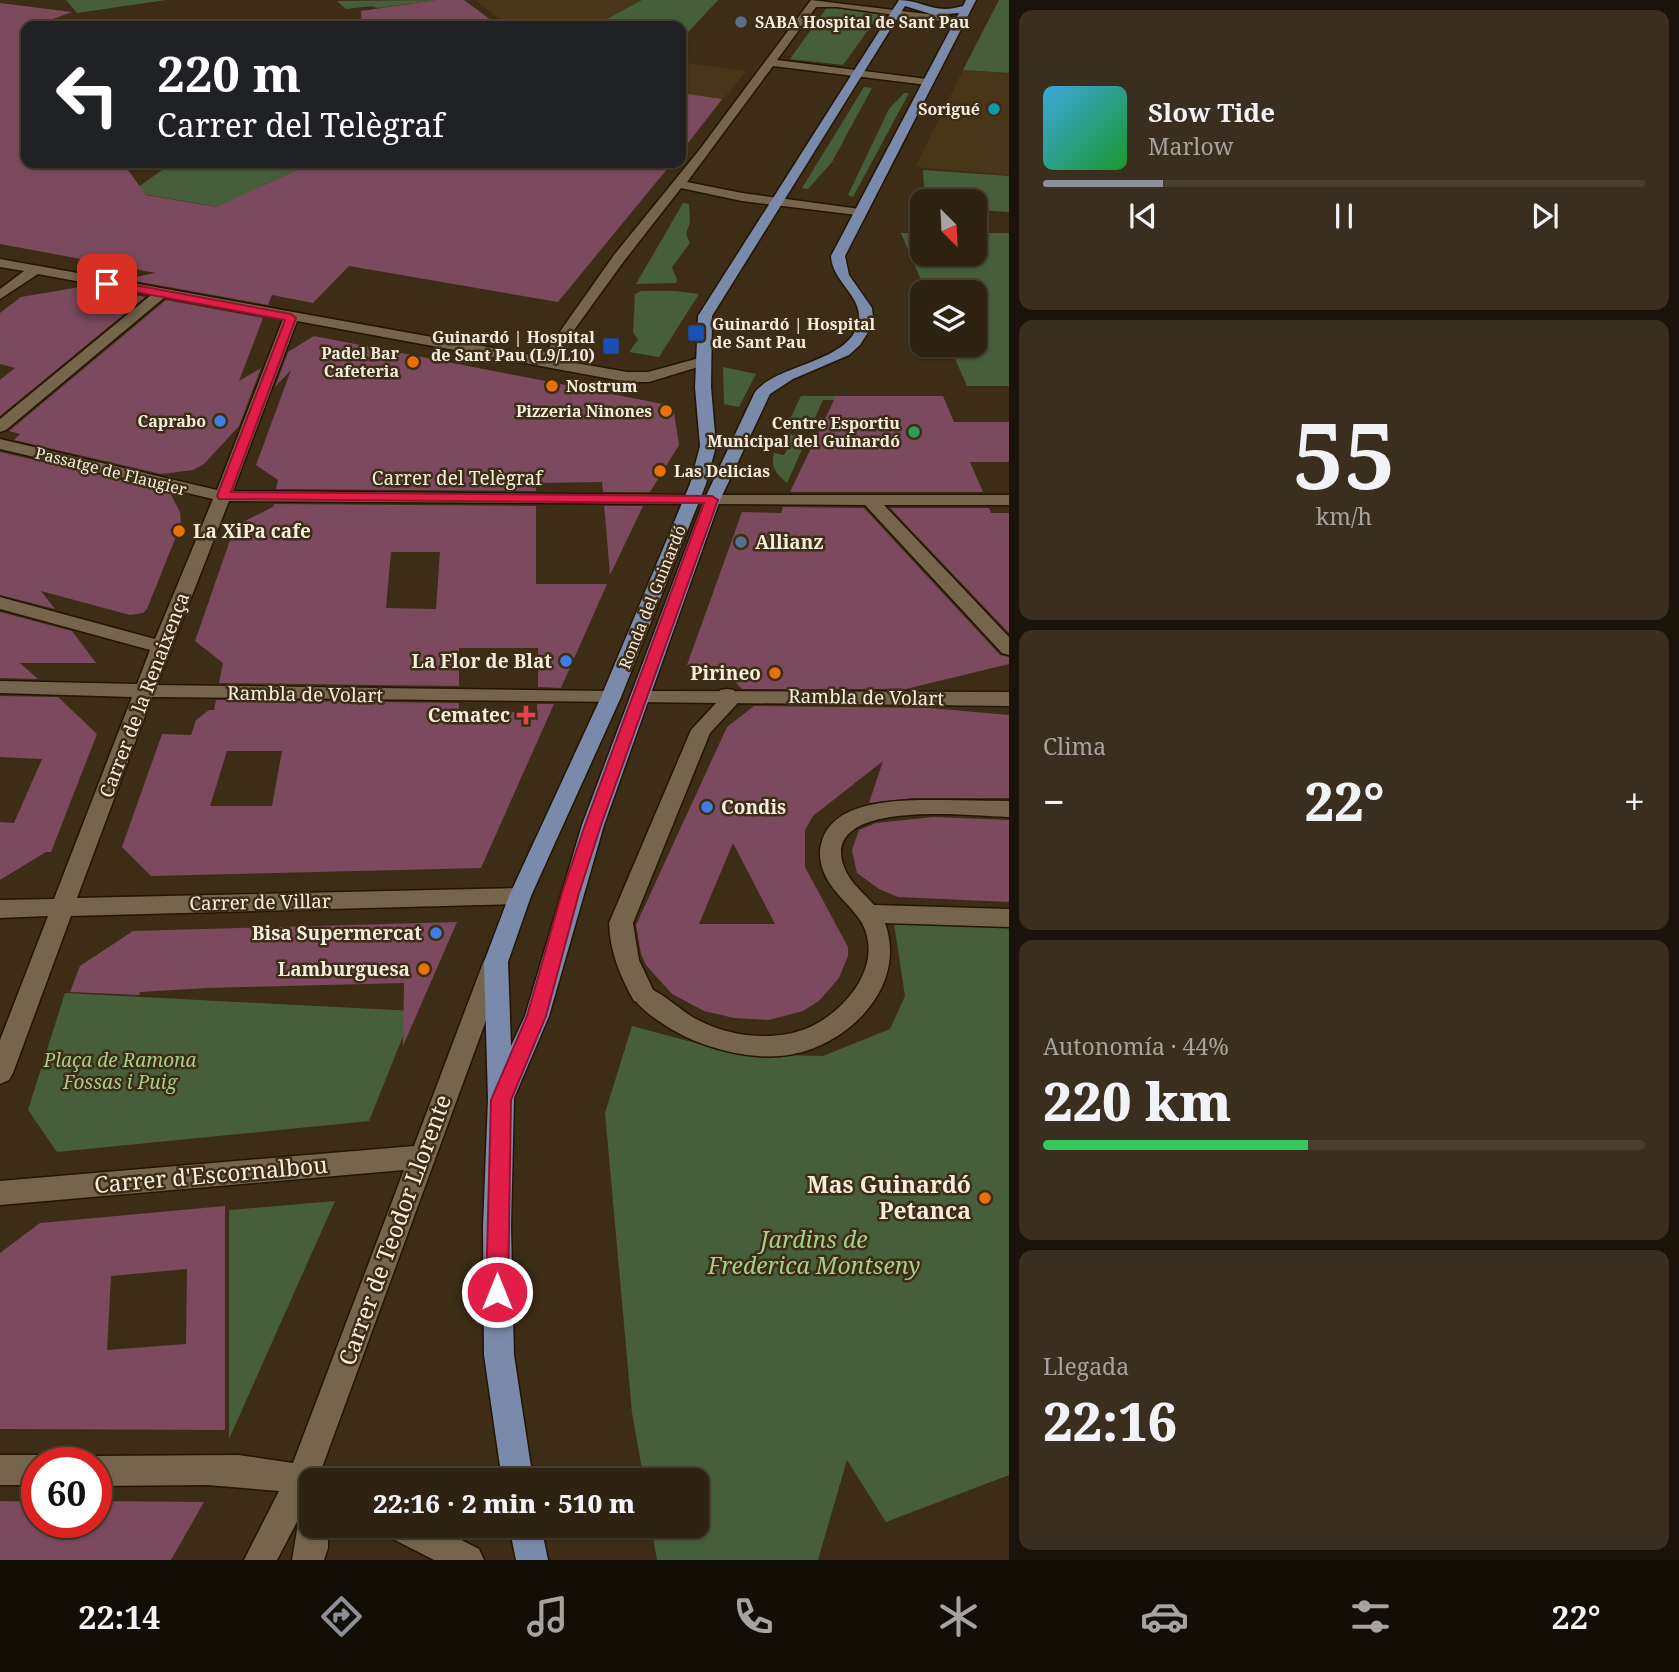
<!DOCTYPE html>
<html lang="es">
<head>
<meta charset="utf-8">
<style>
	body { margin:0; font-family:"Noto Serif",serif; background:#3a2f1e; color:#f1f3f6; height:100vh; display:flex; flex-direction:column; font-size:26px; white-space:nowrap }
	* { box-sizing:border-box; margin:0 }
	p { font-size:23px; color:#a7a49f }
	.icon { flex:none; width:38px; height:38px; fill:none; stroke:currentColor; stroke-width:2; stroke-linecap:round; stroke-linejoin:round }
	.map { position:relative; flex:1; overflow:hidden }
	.sheet { display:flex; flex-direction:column; gap:10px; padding:10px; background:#191309; width:670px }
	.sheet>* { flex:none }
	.hud { position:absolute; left:21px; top:21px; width:665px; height:147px; border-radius:14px; box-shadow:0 2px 5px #0004,0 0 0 2px #493f30; background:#202124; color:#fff; overflow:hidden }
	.needle { width:46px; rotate:156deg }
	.buttons { position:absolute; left:910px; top:189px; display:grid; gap:14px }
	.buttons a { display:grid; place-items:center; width:77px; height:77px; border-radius:14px; background:#2e2210; box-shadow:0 2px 5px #0004,0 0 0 2px #493f30; font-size:35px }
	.speed { position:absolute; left:21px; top:1447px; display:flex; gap:14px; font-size:35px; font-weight:700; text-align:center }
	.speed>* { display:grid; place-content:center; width:91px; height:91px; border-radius:50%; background:#2e2210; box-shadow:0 2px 5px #0004,0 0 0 2px #493f30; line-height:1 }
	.speed .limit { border:10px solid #d22; background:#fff; color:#111 }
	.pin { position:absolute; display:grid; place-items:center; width:60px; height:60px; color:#fff; margin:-30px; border-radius:14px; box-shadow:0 4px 10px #0006 }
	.me { position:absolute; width:77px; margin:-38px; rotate:0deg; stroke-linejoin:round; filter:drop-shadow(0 0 5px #0008) }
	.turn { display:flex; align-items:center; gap:24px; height:147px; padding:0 21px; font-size:32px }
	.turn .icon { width:91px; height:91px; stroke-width:2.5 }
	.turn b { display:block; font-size:49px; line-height:60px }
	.big { font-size:52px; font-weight:800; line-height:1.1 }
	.sheet .widget { flex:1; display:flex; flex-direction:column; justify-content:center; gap:10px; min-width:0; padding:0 24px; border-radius:14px; background:#3a2f1e }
	.sheet .dial { align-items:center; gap:0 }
	.dial b { font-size:91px; line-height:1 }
	.song { display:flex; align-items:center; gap:21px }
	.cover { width:84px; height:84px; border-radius:10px; background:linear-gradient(135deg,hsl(200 70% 55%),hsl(130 70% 35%)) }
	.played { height:7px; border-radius:4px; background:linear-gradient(90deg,#8c9099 20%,#493f30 20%) }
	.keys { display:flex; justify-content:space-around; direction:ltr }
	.heat { display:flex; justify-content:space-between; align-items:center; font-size:38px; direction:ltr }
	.charge { height:10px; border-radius:5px; background:linear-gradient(90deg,#34c759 44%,#493f30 0) }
	.trip { position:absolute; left:299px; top:1468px; width:410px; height:70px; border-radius:14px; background:#2e2210; box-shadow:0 2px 5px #0004,0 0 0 2px #493f30; font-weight:800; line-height:70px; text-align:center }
	.dock { display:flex; height:112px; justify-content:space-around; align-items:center; background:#120e06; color:#a7a49f }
	.dock .icon { width:49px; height:49px }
	.dock .active { color:#8c9099 }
	.dock b { font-size:32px; color:#f1f3f6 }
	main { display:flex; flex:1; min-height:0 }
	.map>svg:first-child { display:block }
	.built { fill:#493518 }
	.green { fill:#475e3a }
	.building { fill:#7b4a5e; fill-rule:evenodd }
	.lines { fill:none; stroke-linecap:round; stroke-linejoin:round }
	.pedestrian-casing { stroke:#231501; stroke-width:3 }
	.minor-casing { stroke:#231501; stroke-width:3 }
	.primary-casing { stroke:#231501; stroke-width:3 }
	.pedestrian { fill:#76644c; fill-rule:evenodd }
	.minor { fill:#76644c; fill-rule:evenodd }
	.primary { fill:#7a8aab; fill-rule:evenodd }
	.route { fill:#e11d48; stroke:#92132f; stroke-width:2 }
	.service-dot { fill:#5c6f8a; stroke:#3d2d16; stroke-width:2.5 }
	.culture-dot { fill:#0f9aa8; stroke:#3d2d16; stroke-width:2.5 }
	.transit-dot { fill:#1a4fb4; stroke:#3d2d16; stroke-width:2.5 }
	.food-dot { fill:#e8710a; stroke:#3d2d16; stroke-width:2.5 }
	.shop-dot { fill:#3f7fe0; stroke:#3d2d16; stroke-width:2.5 }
	.leisure-dot { fill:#2e9e5b; stroke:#3d2d16; stroke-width:2.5 }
	.health-dot { fill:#e0444e; stroke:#3d2d16; stroke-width:2.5 }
	.labels { text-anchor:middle; stroke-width:5; stroke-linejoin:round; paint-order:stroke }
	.far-poi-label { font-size:16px; font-weight:bold; fill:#f7eddf; stroke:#3d2d16; text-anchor:end }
	.far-street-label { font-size:16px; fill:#f7eddf; stroke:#3d2d16 }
	.street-label { font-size:19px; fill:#f7eddf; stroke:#3d2d16 }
	.poi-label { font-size:19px; font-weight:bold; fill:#f7eddf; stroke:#3d2d16; text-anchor:end }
	.park-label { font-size:19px; font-style:italic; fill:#a4d08c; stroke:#3d2d16 }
	.near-street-label { font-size:23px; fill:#f7eddf; stroke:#3d2d16 }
	.near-poi-label { font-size:23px; font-weight:bold; fill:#f7eddf; stroke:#3d2d16; text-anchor:end }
	.near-park-label { font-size:23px; font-style:italic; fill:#a4d08c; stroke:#3d2d16 }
</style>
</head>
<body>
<main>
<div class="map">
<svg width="1009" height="1560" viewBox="0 0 1009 1560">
	<rect width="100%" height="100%" fill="#3d2d16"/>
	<path class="built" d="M475,0H718L681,40V26H499L506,24Z
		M681,62L746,71L681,152Z
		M963,70L1009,74V175L915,167Z"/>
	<path class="green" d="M66,0H166L77,13Z
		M436,0L378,8L372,6L346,9L337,1Z
		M642,0H718L681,40V26H594Z
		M999,0H1009V73L963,70Z
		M828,6L873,11L879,15L843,65L790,59Z
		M864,87L872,88L832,162L808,189L802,188Z
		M904,93H909L853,197L848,195L889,109Z
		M172,163H358L429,202L415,207L296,170L264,185L382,235L131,192Z
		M923,170L1009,176V212L975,210V201H925Z
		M683,203L689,204L690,222L686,234L690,243L672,267L677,280L676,283L636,284Z
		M901,233H922V254H975V233H1009V386H967L949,345H975V292H926Z
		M675,291L699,294L659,357L629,352L638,340L633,332L635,294L641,291Z
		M723,367L756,374L739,407L724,404Z
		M801,396H844L848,400H823L809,431L784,425L791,417Z
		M784,433L807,438L787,483C777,475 770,467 774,453L784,455L791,443L781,440Z
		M894,923L1009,926V1475L886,1522L847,1460L818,1560H657L651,1526H696V1480H644L632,1413L605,1113L632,1026L736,1054L823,1056L890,1029L905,996Z
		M65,993L413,1011L369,1121L57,1152L28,1110Z
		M335,1201L229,1439V1210Z"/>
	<path class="building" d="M436,0H464L499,26H362L361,11Z
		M0,3L72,12L34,26H26V163H123L146,195L217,207L311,163H509L511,165L553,168L558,163H672L558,302L349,266L313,303L272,295L268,305L124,279L156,273L0,244Z
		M681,93L722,99L681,152Z
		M86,286L145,297L0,416V380L15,368L0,364V313L21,297Z
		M166,300L263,318L239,381L261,368L239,426L204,464L193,470L161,474L14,440L20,434L9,431Z
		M314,336L673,406L679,445L650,492H603L602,482L536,483V491L276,489L278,480L256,465L291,370L275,387L288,352Z
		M836,396H943L954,422H1009V462H970L983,492H790Z
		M0,452L169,491L180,512L181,524L147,609L143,613L130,615L41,591L55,609L0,595Z
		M274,504L536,506V584H607L561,688L538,687V648H459V686L219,683L223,663L195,641L235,526L273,507ZM391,552H440L436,609L386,608Z
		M604,506H643L610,575L606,526Z
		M783,507L864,508L1000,655L1009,657V664L906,689H742L719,666L687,665L742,512L781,513Z
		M890,508H989L991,513H1009V633Z
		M0,612L72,631L96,663H20L38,679L0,678Z
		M0,696L58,697L97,734L51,852H46L0,880V822L14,823L42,759L0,757Z
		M216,700L459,703V712H537V704H554L481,868L151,876L122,847L162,734L191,735L196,720L209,710H214ZM227,751H282L272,806H210Z
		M754,706L930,708L1009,715V798H912L869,803L883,761L813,816L805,830V867L848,947V956L839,978L819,1001L803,1011L769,1020L734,1018L704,1011L672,994L646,965L641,954L636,925L727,727ZM733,843L775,924H699Z
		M934,817L1009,820V902L898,897L879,889L857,873L852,850L859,830L876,823Z
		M457,922L403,1046L404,983L207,988L140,992L139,995L70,992L80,966L133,931Z
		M225,1206V1430L0,1429V1253L40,1223ZM187,1269L186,1344L107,1350L111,1276Z
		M0,1501L37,1502V1522H96V1501L204,1502L171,1560H0Z"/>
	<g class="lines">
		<defs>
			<path id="pedestrian" d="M727,689L734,690L737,704L710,733L633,923L639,960L655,994L652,1001L643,1004L634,1001C620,976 610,952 609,923L691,730L717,702L720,690Z"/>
			<path id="minor" d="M811,0L960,18L965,21L960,24L837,7H816L777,60L927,79L932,82L927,85L773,66L687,182L742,193L860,209L865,210V216L742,201L681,188L624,261L553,359L627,372H648L703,357L708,358L710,361L708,364L649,382H627L297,321L233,491L691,495L697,496L699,500L697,504L229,501L157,685L611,691L618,692L621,697L618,702L152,697L77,898L520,888L528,890L531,896L528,902L520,904L71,916L13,1073L9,1080L0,1084V1040L48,916L0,918V900L54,899L132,697L0,693V681L137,684L150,650L0,609V597L155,639L213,499L0,449V439L217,490L283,319L165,297L6,430L0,432V419L151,295L38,274L0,299V289L24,271L0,267V259L537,356L547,350L614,255L700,149Z
				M712,495H1009V505H884L1009,637V655L1002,653L865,505L706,504L704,500L706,496Z
				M640,691L1009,692V706L633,702L630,697L633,692Z
				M945,800L1009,801V817C973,816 818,797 844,867C850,883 864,893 874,905L1009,909V927L885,923C909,989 843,1051 780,1056C744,1059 702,1047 671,1029C657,1020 639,1009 631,994L634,987C653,981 679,1011 698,1020C732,1038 781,1043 816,1024C850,1005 883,963 862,923C852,906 835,895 826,877C820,865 818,853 822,841C835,797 908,800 945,800Z
				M495,954L503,956L507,963L320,1473L326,1480H312V1526H328V1548L324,1560H292L299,1518L277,1560H244L279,1491L207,1485L96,1486V1463H84L96,1456L238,1455L293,1463L404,1170L0,1205V1181L414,1146L483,963L487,956Z
				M0,1455H37L48,1459L50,1463H37V1485H0Z
				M384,1526H434L479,1549L484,1560H434L389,1537Z"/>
			<path id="primary" d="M899,0C923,0 933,15 963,6L966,0H976L845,256L849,275L872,308L873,318L870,329L860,345L849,355L793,379L770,394L720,500L604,825L549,1016L514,1098L511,1227L514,1355L533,1480H502L484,1355L483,1227L488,1099L484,962L509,896L601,697L690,484L700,446L695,387L698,316ZM905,6L934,15L959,13L831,256C832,281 861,295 859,319C853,363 780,362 755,392L704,500L582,825L525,1016L511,1046L508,962L531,896L621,697L706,484L716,446L711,387L712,316Z
				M509,1526H541L548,1560H516Z"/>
		</defs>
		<use href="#pedestrian" class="pedestrian-casing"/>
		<use href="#minor" class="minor-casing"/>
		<use href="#primary" class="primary-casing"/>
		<use href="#pedestrian" class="pedestrian"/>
		<use href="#minor" class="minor"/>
		<use href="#primary" class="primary"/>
	</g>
	<path class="route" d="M107,280L291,314L296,318L231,492L712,496L718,500L601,825L579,893L546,1016L511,1100L508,1292L505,1299L497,1302L489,1299L486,1292L491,1100L527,1016L562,893L585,825L704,503L219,499L217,496L285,320L103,286V281Z"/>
	<g class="service-dot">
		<circle cx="741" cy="22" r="7"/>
		<circle cx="741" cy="542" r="7"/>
	</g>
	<circle class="culture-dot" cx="994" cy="109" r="7"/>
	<g class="transit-dot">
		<rect x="687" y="324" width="18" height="18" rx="3.5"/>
		<rect x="602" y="337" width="18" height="18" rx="3.5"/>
	</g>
	<g class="food-dot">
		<circle cx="413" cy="362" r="7"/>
		<circle cx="552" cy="386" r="7"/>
		<circle cx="666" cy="411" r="7"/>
		<circle cx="660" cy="471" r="7"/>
		<circle cx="179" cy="531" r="7"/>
		<circle cx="775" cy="673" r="7"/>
		<circle cx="424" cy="969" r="7"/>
		<circle cx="985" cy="1198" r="7"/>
	</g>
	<g class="shop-dot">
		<circle cx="220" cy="421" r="7"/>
		<circle cx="566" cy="661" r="7"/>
		<circle cx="707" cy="807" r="7"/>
		<circle cx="436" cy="933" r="7"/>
	</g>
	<circle class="leisure-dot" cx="914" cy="432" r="7"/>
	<path class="health-dot" d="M522.5 704.5h7v7h7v7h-7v7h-7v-7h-7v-7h7z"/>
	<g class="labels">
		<g class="far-poi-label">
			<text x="755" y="28" text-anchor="start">SABA Hospital de Sant Pau</text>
			<text x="980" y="115">Sorigué</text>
			<text x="712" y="330" text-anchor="start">Guinardó | Hospital<tspan x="712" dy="18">de Sant Pau</tspan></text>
			<text x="595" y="343">Guinardó | Hospital<tspan x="595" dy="18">de Sant Pau (L9/L10)</tspan></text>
			<text x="399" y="359">Padel Bar<tspan x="399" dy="18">Cafeteria</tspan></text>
			<text x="566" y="392" text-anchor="start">Nostrum</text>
			<text x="652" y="417">Pizzeria Ninones</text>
			<text x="206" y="427">Caprabo</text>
			<text x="900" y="429">Centre Esportiu<tspan x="900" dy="18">Municipal del Guinardó</tspan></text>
			<text x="674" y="477" text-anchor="start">Las Delicias</text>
		</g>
		<g class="far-street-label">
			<text transform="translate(111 471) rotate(14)" y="6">Passatge de Flaugier</text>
			<text transform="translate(652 597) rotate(-68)" y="6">Ronda del Guinardó</text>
		</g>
		<g class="street-label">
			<text x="457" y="485">Carrer del Telègraf</text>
			<text transform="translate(305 694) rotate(1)" y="7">Rambla de Volart</text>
			<text transform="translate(144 695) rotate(-69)" y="7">Carrer de la Renaixença</text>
			<text transform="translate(866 697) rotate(1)" y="7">Rambla de Volart</text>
			<text transform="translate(260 902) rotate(-1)" y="7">Carrer de Villar</text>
		</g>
		<g class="poi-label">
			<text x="193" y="538" text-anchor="start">La XiPa cafe</text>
			<text x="755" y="549" text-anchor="start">Allianz</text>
			<text x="552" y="668">La Flor de Blat</text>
			<text x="761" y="680">Pirineo</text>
			<text x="510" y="722">Cematec</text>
			<text x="721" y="814" text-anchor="start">Condis</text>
			<text x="422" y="940">Bisa Supermercat</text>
			<text x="410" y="976">Lamburguesa</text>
		</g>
		<g class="park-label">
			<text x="120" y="1067">Plaça de Ramona<tspan x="120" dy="22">Fossas i Puig</tspan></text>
		</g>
		<g class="near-street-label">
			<text transform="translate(211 1175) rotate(-5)" y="8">Carrer d'Escornalbou</text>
			<text transform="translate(395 1230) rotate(-70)" y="8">Carrer de Teodor Llorente</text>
		</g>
		<g class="near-poi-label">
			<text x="971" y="1193">Mas Guinardó<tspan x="971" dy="26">Petanca</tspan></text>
		</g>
		<g class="near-park-label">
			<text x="814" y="1248">Jardins de<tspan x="814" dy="26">Frederica Montseny</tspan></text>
		</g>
	</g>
</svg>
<div class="buttons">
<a><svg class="needle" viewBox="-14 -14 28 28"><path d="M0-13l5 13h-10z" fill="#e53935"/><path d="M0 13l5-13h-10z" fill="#a7a49f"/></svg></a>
<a><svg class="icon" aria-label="layers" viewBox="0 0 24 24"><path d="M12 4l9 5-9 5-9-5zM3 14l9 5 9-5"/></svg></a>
</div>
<div class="speed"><div class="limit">60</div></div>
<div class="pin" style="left:107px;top:284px;background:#d93025"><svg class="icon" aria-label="arrive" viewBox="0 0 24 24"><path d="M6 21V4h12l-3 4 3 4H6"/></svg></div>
<svg class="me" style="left:497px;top:1292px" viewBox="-20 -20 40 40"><circle r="17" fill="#e11d48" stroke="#fff" stroke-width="3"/><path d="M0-11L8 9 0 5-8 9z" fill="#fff"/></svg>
<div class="trip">22:16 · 2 min · 510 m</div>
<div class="hud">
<div class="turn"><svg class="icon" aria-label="left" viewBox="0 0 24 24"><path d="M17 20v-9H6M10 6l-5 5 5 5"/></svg><div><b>220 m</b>Carrer del Telègraf</div></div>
</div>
</div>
<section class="sheet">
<div class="widget">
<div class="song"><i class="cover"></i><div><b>Slow Tide</b><p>Marlow</p></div></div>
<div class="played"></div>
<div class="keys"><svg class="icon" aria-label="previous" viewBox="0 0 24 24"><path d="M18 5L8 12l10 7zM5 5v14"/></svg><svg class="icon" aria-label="pause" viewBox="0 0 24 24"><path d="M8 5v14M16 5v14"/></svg><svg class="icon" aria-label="next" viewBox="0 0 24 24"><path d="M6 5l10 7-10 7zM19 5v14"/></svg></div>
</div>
<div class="widget dial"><b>55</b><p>km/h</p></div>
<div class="widget"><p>Clima</p>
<div class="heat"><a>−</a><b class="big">22°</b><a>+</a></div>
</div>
<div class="widget"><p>Autonomía · 44%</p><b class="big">220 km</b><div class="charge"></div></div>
<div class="widget"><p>Llegada</p><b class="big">22:16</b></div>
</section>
</main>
<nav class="dock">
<b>22:14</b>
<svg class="icon active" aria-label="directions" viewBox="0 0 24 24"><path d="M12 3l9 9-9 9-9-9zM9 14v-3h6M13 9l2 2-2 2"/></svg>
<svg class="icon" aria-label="music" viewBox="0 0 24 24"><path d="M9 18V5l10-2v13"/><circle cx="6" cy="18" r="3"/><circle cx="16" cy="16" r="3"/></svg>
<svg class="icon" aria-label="phone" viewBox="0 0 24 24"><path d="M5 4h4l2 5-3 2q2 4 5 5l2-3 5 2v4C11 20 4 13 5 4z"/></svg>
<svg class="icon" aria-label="climate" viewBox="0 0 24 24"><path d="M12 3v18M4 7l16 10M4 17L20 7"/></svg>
<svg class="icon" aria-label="car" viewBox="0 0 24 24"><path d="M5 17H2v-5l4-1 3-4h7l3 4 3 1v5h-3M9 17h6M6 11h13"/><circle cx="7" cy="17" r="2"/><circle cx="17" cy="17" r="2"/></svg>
<svg class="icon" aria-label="filters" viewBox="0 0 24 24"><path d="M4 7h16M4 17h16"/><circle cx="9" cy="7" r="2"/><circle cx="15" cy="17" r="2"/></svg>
<b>22°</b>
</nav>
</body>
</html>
